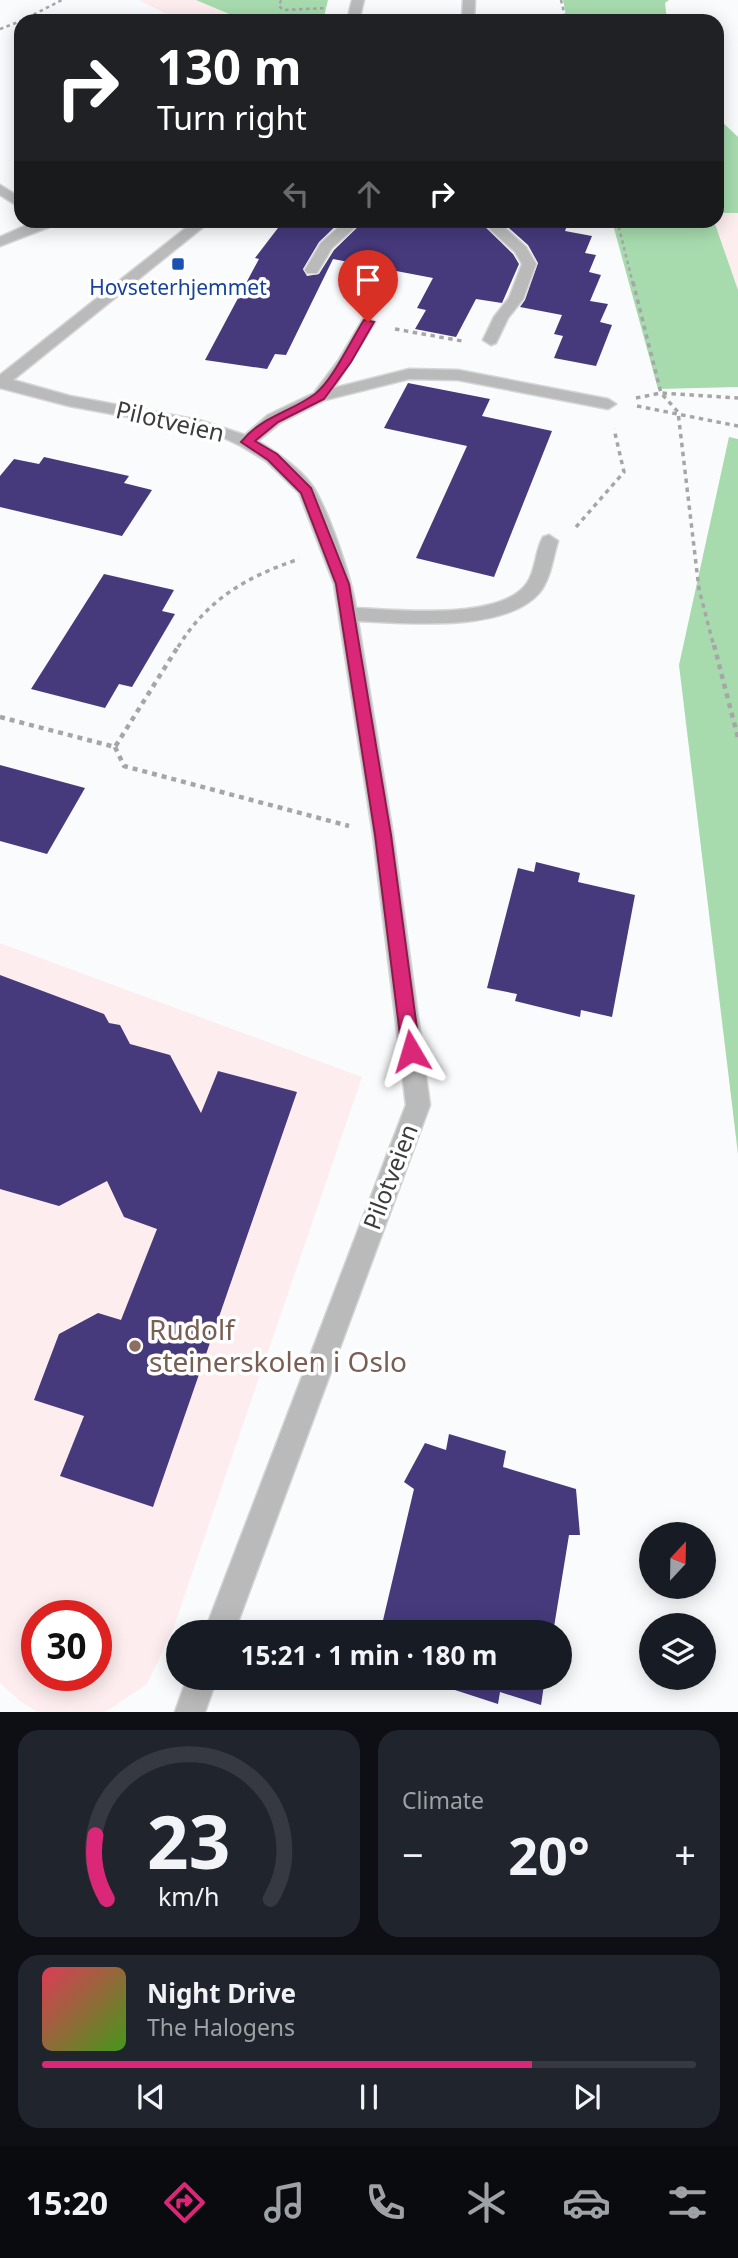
<!DOCTYPE html>
<html lang="en">
<head>
<meta charset="utf-8">
<style>
	body { margin:0; font-family:"Noto Sans",sans-serif; background:#20242c; color:#f1f3f6; height:100vh; display:flex; flex-direction:column; font-size:26px; white-space:nowrap }
	* { box-sizing:border-box; margin:0 }
	p { font-size:23px; color:#9ea1a6 }
	.icon { flex:none; width:38px; height:38px; fill:none; stroke:currentColor; stroke-width:2; stroke-linecap:round; stroke-linejoin:round }
	.map { position:relative; height:1712px; overflow:hidden }
	.side { display:flex; flex-direction:column; gap:18px; padding:18px; background:#0d0f14; flex:1 }
	.side>* { flex:none }
	.hud { position:absolute; left:14px; top:14px; width:710px; height:214px; border-radius:21px; box-shadow:0 4px 18px #0003; background:#202124; color:#fff; overflow:hidden }
	.needle { width:46px; rotate:22deg }
	.tools { position:absolute; left:639px; top:1522px; display:grid; gap:14px }
	.tools a { display:grid; place-items:center; width:77px; height:77px; border-radius:50%; background:#171b24; box-shadow:0 4px 18px #0003; font-size:35px }
	.speed { position:absolute; left:21px; top:1600px; display:flex; gap:14px; font-size:35px; font-weight:700; text-align:center }
	.speed>* { display:grid; place-content:center; width:91px; height:91px; border-radius:50%; background:#171b24; box-shadow:0 4px 18px #0003; line-height:1 }
	.speed .limit { border:10px solid #d22; background:#fff; color:#111 }
	.pin { position:absolute; display:grid; place-items:center; width:60px; height:60px; color:#fff; margin:-72px -30px; border-radius:50% 50% 50% 0; rotate:-45deg; box-shadow:0 0 7px #0007 }
	.pin .icon { rotate:45deg }
	.me { position:absolute; width:77px; margin:-38px; rotate:353deg; stroke-linejoin:round; filter:drop-shadow(0 0 5px #0008) }
	.turn { display:flex; align-items:center; gap:24px; height:147px; padding:0 28px; font-size:32px }
	.turn .icon { width:91px; height:91px; stroke-width:2.5 }
	.turn b { display:block; font-size:49px; line-height:60px }
	.lanes { display:flex; align-items:center; height:66px; padding:0 28px; background:#0003; justify-content:center; gap:35px; direction:ltr }
	.lanes .off { opacity:.35 }
	.big { font-size:52px; font-weight:700; line-height:1.1 }
	.side .tile { flex:1; display:flex; flex-direction:column; justify-content:center; gap:10px; min-width:0; padding:0 24px; border-radius:21px; background:#20242c }
	.side .dial { align-items:center; gap:0 }
	.dial svg { height:182px; overflow:visible; fill:none; stroke:#363941; stroke-width:7; stroke-linecap:round; text-anchor:middle }
	.dial text { fill:#f1f3f6; stroke:none }
	.song { display:flex; align-items:center; gap:21px }
	.cover { width:84px; height:84px; border-radius:10px; background:linear-gradient(135deg,hsl(350 70% 55%),hsl(100 70% 35%)) }
	.played { height:7px; border-radius:4px; background:linear-gradient(90deg,#db2777 75%,#363941 75%) }
	.keys { display:flex; justify-content:space-around; direction:ltr }
	.heat { display:flex; justify-content:space-between; align-items:center; font-size:38px; direction:ltr }
	.side .tiles { flex:1; display:grid; gap:18px; grid-template-columns:1fr 1fr }
	.tile:last-child { grid-column:span 2 }
	.trip { position:absolute; left:166px; top:1620px; width:406px; height:70px; border-radius:35px; background:#171b24; box-shadow:0 4px 18px #0003; font-weight:700; line-height:70px; text-align:center }
	.dock { display:flex; height:112px; justify-content:space-around; align-items:center; background:#090b0e; color:#9ea1a6 }
	.dock .icon { width:49px; height:49px }
	.dock .current { color:#db2777 }
	.dock b { font-size:32px; color:#f1f3f6 }
	.map>svg:first-child { display:block }
	.education { fill:#fdedef; fill-rule:evenodd }
	.green { fill:#a7dbae }
	.building { fill:#463a7c }
	.lines { fill:none; stroke-linecap:round; stroke-linejoin:round }
	.minor-casing { stroke:#d4d5d6; stroke-width:3 }
	.path-far2 { stroke:#a6a6a7; stroke-width:2.5; stroke-dasharray:3.5 3.5; stroke-linecap:butt }
	.path-far1 { stroke:#a6a6a7; stroke-width:3.5; stroke-dasharray:4.5 4.5; stroke-linecap:butt }
	.path { stroke:#a6a6a7; stroke-width:4.5; stroke-dasharray:5 5; stroke-linecap:butt }
	.minor { fill:#bbbaba; fill-rule:evenodd }
	.route { fill:#db2777; stroke:#8e194d; stroke-width:2 }
	.transit-dot { fill:#1a4fb4; stroke:#fff; stroke-width:2.5 }
	.education-dot { fill:#8d6e63; stroke:#fff; stroke-width:2.5 }
	.labels { text-anchor:middle; stroke-width:7; stroke-linejoin:round; paint-order:stroke }
	.far-transit-label { font-size:21px; fill:#164399; stroke:#fff }
	.street-label { font-size:24px; fill:#3c3c3d; stroke:#fff }
	.near-education-label { font-size:28px; fill:#785e54; stroke:#fff; text-anchor:start }
</style>
</head>
<body>
<div class="map">
<svg width="738" height="1712" viewBox="0 0 738 1712">
	<rect width="100%" height="100%" fill="#fafbfc"/>
	<path class="education" d="M139,0H232L234,6L230,18L223,21H173L176,19Z
		M718,213H738V290L714,221L718,220Z
		M0,943L362,1077L173,1629L147,1684L105,1712H38L21,1702L0,1683ZM37,1615H96V1675H37Z"/>
	<path class="green" d="M196,0H328L323,21H246Z
		M563,0H669L665,3L667,21H567Z
		M718,118L738,137V213H718Z
		M612,221H714L738,290V387L658,389Z
		M729,437L738,439V1154L679,665Z"/>
	<path class="building" d="M292,220H342L319,242L303,269L307,276L319,274L334,250L365,220H478L513,254L519,264L502,303L476,299L456,337L415,329L426,310L417,308L433,278L333,259L286,355L275,354L267,369L205,360L259,259L255,258L281,224L288,226Z
		M500,220H569L565,231L592,236L585,253L596,255L589,272L601,275L590,301L608,304L600,322L612,325L596,366L554,358L563,336L554,334L562,315L520,307L525,300L538,263L528,245Z
		M408,383L490,399L482,416L552,431L494,577L416,558L467,446L384,428Z
		M44,457L129,476L124,483L152,490L122,536L0,507V476L14,459L39,464Z
		M104,574L174,590L162,611L175,614L132,687L119,684L105,708L31,689Z
		M0,765L85,788L47,854L0,841Z
		M536,862L580,873L578,882L635,895L612,1017L581,1010L580,1017L515,1001L517,994L487,988L518,868L534,872Z
		M0,975L104,1014L109,1023L120,1025L130,1044L170,1055L201,1113L218,1071L297,1092L153,1507L60,1476L84,1416L34,1400L59,1334L98,1313L121,1320L157,1229L124,1217L107,1181L59,1206L0,1189Z
		M449,1434L506,1451L503,1467L576,1489L580,1535H569L553,1633H380L414,1489L404,1482L425,1443L446,1450Z
		M418,1678H545L541,1705L500,1692L498,1704Z"/>
	<g class="lines">
		<defs>
			<path id="minor" d="M352,0H364L359,21H347Z
				M463,0H475L474,21H462Z
				M0,185L21,198V208L0,195Z
				M47,220L55,221L57,224L0,246V237L29,224Z
				M196,220H212L13,380L70,396L199,420L245,435L268,415L314,393L338,361L363,319L368,318L375,322L334,388L409,369L458,370L608,399L616,404L608,409L458,380L409,379L325,400L280,423L258,441C276,452 305,472 315,490C331,518 351,577 356,608C397,610 501,621 527,583C536,570 535,551 543,537L549,535L558,541C553,557 551,578 540,592C506,633 407,623 358,621L393,835L430,1105L234,1633H204L406,1105L373,835L334,584L299,493L266,461L241,446L220,436L199,430L69,406L0,388V375Z
				M347,220H363L332,248L317,273H307L305,270L321,243Z
				M480,220H496L526,247L536,264L523,299L508,318L496,343L491,345L483,340L494,317L509,298L522,264L515,252Z
				M187,1678H217L205,1712H175Z"/>
		</defs>
		<use href="#minor" class="minor-casing"/>
		<path class="path-far2" d="M281,0L279,6L283,10L327,8
			M561,0L566,21
			M21,21L62,0
			M0,29L21,21
			M617,220L633,284
			M340,276L363,280L361,284"/>
		<path class="path-far1" d="M633,282L661,393L678,412L699,589L714,647
			M352,298L362,282
			M395,329L462,341
			M636,398L661,393L738,398
			M637,406L738,426
			M576,527L624,472L614,429
			M178,647C208,599 246,577 299,559"/>
		<path class="path" d="M714,645L738,738
			M0,717L115,747L179,645
			M115,747L124,766L349,826"/>
		<use href="#minor" class="minor"/>
	</g>
	<path class="route" d="M364,320L374,322L351,362L324,399L278,422L255,441L277,454L311,488L349,584L391,835L420,1051L417,1057L411,1059L405,1057L402,1051L375,835L336,584L301,493L268,460L241,442C262,416 291,412 315,394C333,380 351,340 364,320Z"/>
	<rect class="transit-dot" x="171" y="257" width="14" height="14" rx="3.5"/>
	<circle class="education-dot" cx="135" cy="1346" r="7"/>
	<g class="labels">
		<g class="far-transit-label">
			<text x="178" y="295">Hovseterhjemmet</text>
		</g>
		<g class="street-label">
			<text transform="translate(170 422) rotate(13)" y="8">Pilotveien</text>
			<text transform="translate(391 1177) rotate(-69)" y="8">Pilotveien</text>
		</g>
		<g class="near-education-label">
			<text x="149" y="1340">Rudolf<tspan x="149" dy="32">steinerskolen i Oslo</tspan></text>
		</g>
	</g>
</svg>
<div class="tools">
<a><svg class="needle" viewBox="-14 -14 28 28"><path d="M0-13l5 13h-10z" fill="#e53935"/><path d="M0 13l5-13h-10z" fill="#9ea1a6"/></svg></a>
<a><svg class="icon" aria-label="layers" viewBox="0 0 24 24"><path d="M12 4l9 5-9 5-9-5zM3 14l9 5 9-5"/></svg></a>
</div>
<div class="speed"><div class="limit">30</div></div>
<div class="pin" style="left:368px;top:322px;background:#d93025"><svg class="icon" aria-label="arrive" viewBox="0 0 24 24"><path d="M6 21V4h12l-3 4 3 4H6"/></svg></div>
<svg class="me" style="left:411px;top:1051px" viewBox="-20 -20 40 40"><path d="M0-17L14 15 0 8-14 15z" fill="#db2777" stroke="#fff" stroke-width="4"/></svg>
<div class="trip">15:21 · 1 min · 180 m</div>
<div class="hud">
<div class="turn"><svg class="icon" aria-label="right" viewBox="0 0 24 24"><path d="M7 20v-9h11M14 6l5 5-5 5"/></svg><div><b>130 m</b>Turn right</div></div>
<div class="lanes"><svg class="icon off" aria-label="left" viewBox="0 0 24 24"><path d="M17 20v-9H6M10 6l-5 5 5 5"/></svg><svg class="icon off" aria-label="ahead" viewBox="0 0 24 24"><path d="M12 20V5M6 11l6-6 6 6"/></svg><svg class="icon" aria-label="right" viewBox="0 0 24 24"><path d="M7 20v-9h11M14 6l5 5-5 5"/></svg></div>
</div>
</div>
<section class="side">
<div class="tiles">
<div class="tile dial"><svg viewBox="0 0 100 80">
<path d="M14 69A42 42 0 1 1 86 69"/>
<path d="M14 69A42 42 0 0 1 9 41" stroke="#db2777"/>
<text x="50" y="56" font-size="32" font-weight="700">23</text>
<text x="50" y="72" font-size="11">km/h</text>
</svg></div>
<div class="tile"><p>Climate</p>
<div class="heat"><a>−</a><b class="big">20°</b><a>+</a></div>
</div>
<div class="tile">
<div class="song"><i class="cover"></i><div><b>Night Drive</b><p>The Halogens</p></div></div>
<div class="played"></div>
<div class="keys"><svg class="icon" aria-label="previous" viewBox="0 0 24 24"><path d="M18 5L8 12l10 7zM5 5v14"/></svg><svg class="icon" aria-label="pause" viewBox="0 0 24 24"><path d="M8 5v14M16 5v14"/></svg><svg class="icon" aria-label="next" viewBox="0 0 24 24"><path d="M6 5l10 7-10 7zM19 5v14"/></svg></div>
</div>
</div>
</section>
<nav class="dock">
<b>15:20</b>
<svg class="icon current" aria-label="directions" viewBox="0 0 24 24"><path d="M12 3l9 9-9 9-9-9zM9 14v-3h6M13 9l2 2-2 2"/></svg>
<svg class="icon" aria-label="music" viewBox="0 0 24 24"><path d="M9 18V5l10-2v13"/><circle cx="6" cy="18" r="3"/><circle cx="16" cy="16" r="3"/></svg>
<svg class="icon" aria-label="phone" viewBox="0 0 24 24"><path d="M5 4h4l2 5-3 2q2 4 5 5l2-3 5 2v4C11 20 4 13 5 4z"/></svg>
<svg class="icon" aria-label="climate" viewBox="0 0 24 24"><path d="M12 3v18M4 7l16 10M4 17L20 7"/></svg>
<svg class="icon" aria-label="car" viewBox="0 0 24 24"><path d="M5 17H2v-5l4-1 3-4h7l3 4 3 1v5h-3M9 17h6M6 11h13"/><circle cx="7" cy="17" r="2"/><circle cx="17" cy="17" r="2"/></svg>
<svg class="icon" aria-label="filters" viewBox="0 0 24 24"><path d="M4 7h16M4 17h16"/><circle cx="9" cy="7" r="2"/><circle cx="15" cy="17" r="2"/></svg>
</nav>
</body>
</html>
